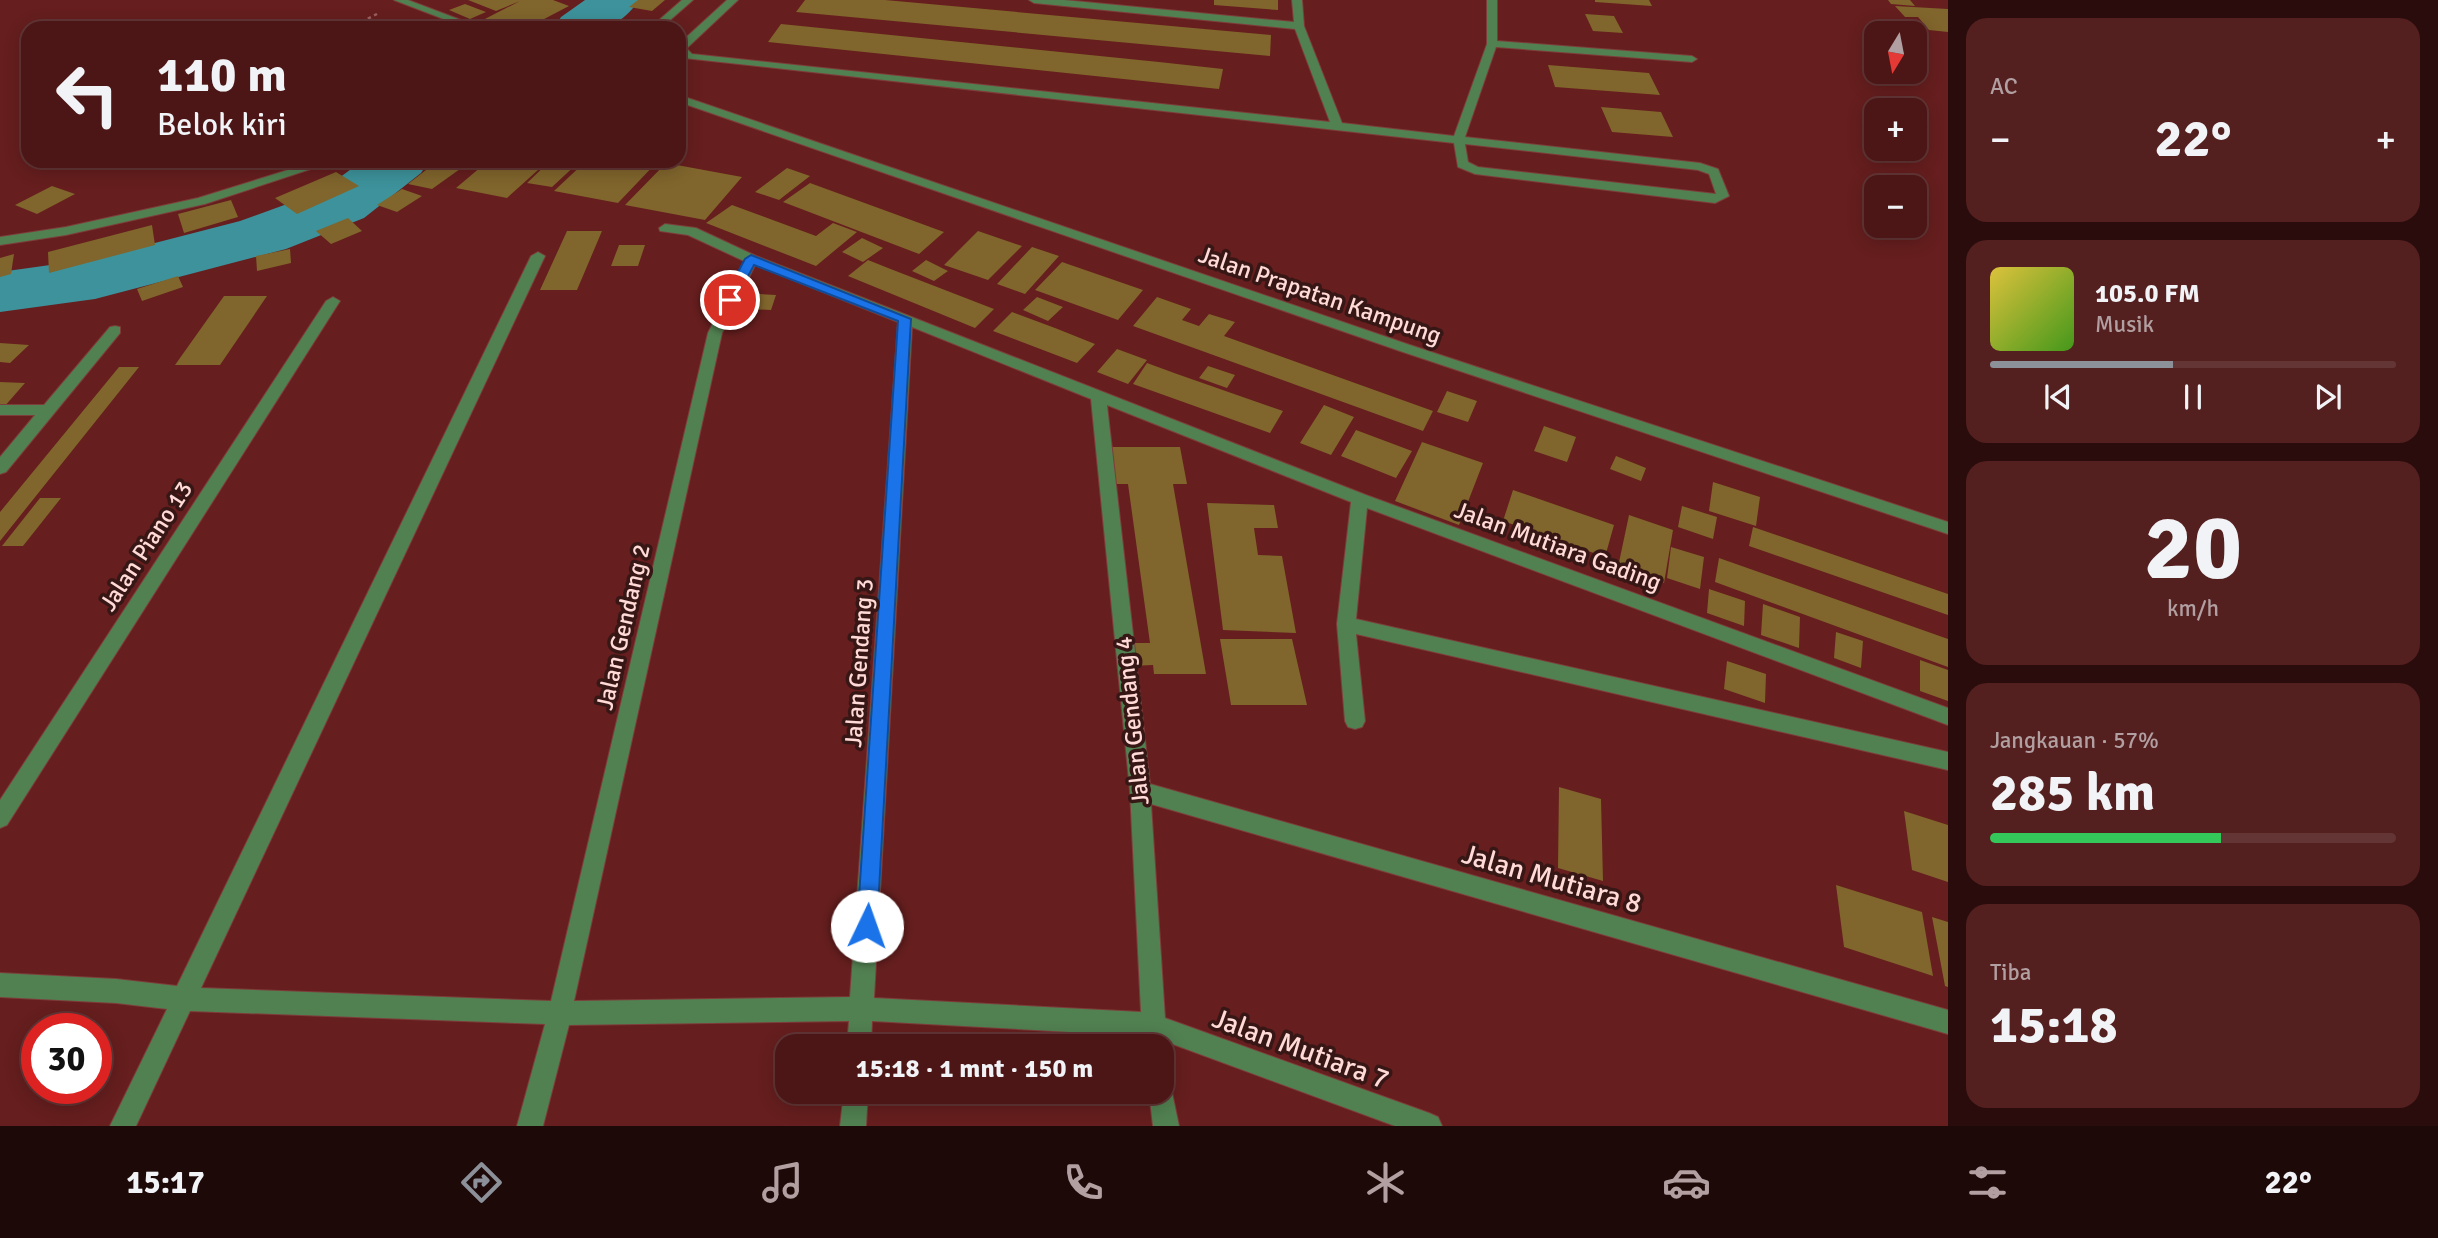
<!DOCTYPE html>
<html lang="id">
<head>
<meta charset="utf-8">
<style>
	body { margin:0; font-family:Signika,sans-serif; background:#531f1f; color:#f1f3f6; height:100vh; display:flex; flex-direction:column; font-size:26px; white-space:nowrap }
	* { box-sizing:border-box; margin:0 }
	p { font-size:23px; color:#b29fa1 }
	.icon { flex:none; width:38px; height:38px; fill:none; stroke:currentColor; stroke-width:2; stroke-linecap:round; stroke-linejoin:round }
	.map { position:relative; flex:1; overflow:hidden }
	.side { display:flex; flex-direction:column; gap:18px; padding:18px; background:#2a0c0c; width:490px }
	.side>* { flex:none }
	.guide { position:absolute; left:21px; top:21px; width:665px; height:147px; border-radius:21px; box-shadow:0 4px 18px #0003,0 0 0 2px #633535; background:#4c1616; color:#f1f3f6; overflow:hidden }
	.needle { width:46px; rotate:190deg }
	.controls { position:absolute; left:1864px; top:21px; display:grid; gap:14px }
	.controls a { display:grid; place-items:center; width:63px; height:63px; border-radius:14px; background:#4c1616; box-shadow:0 4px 18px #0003,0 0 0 2px #633535; font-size:35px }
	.speed { position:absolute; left:21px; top:1013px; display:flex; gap:14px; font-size:35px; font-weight:700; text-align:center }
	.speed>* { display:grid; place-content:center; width:91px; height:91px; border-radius:50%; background:#4c1616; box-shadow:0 4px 18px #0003,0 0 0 2px #633535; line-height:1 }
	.speed .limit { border:10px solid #d22; background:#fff; color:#111 }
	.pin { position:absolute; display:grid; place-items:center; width:60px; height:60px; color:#fff; margin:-30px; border:4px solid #fff; border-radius:50%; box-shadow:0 2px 7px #0007 }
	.me { position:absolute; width:77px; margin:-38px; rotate:3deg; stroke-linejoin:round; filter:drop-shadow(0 0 5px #0008) }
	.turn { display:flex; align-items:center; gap:24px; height:147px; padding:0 21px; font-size:32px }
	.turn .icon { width:91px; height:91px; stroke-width:2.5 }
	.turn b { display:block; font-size:49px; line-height:60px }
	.big { font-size:52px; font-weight:700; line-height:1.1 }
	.side .widget { flex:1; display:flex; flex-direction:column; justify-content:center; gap:10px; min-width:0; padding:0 24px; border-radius:21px; background:#531f1f }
	.side .dial { align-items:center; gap:0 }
	.dial b { font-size:91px; line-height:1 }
	.song { display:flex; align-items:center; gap:21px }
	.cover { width:84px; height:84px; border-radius:10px; background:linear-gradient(135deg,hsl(50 70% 55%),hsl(100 70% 35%)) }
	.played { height:7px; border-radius:4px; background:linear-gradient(90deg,#8c9099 45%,#633535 45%) }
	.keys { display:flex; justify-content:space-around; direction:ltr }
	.heat { display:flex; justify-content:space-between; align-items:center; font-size:38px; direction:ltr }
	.charge { height:10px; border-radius:5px; background:linear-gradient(90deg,#34c759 57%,#633535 0) }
	.trip { position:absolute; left:775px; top:1034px; width:399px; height:70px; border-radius:21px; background:#4c1616; box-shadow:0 4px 18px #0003,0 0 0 2px #633535; font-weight:700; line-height:70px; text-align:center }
	.tabs { display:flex; height:112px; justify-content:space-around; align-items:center; background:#1e0909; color:#b29fa1 }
	.tabs .icon { width:49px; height:49px }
	.tabs .active { color:#8c9099 }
	.tabs b { font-size:32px; color:#f1f3f6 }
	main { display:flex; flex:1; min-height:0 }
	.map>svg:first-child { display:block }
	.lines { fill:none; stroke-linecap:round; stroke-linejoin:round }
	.river { fill:#3d929b; fill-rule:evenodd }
	.building { fill:#80652c }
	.minor-casing { stroke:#7e3c3b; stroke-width:2 }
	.path { stroke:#9c605f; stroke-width:2.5; stroke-dasharray:3.5 3.5; stroke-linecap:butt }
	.minor { fill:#518051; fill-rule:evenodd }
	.route { fill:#1a73e8; stroke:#114b97; stroke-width:2 }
	.labels { text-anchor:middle; stroke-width:7; stroke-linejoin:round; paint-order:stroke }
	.street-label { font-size:24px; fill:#ffdad6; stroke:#371715 }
	.near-street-label { font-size:28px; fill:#ffdad6; stroke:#371715 }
</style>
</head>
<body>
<main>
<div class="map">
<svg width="1948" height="1126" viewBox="0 0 1948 1126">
	<rect width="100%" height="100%" fill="#661e1e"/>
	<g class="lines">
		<path class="river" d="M585,0H639C614,36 593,28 554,28L561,17Z
			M362,161H429L421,173L364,218L286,249L95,299L0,312V272L93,259L240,221L320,192Z"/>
	</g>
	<path class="building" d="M468,0H553L569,6L527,28H497L479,22L520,1L496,11Z
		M638,0H665L652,11L629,7Z
		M805,0H885L1271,35L1270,56L796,12Z
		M1214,0H1278V10L1214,5Z
		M1595,0H1649L1652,6L1595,2Z
		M1888,0H1910L1915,6L1891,4Z
		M465,4L486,12L470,19L449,10Z
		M1895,6L1948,9V32L1929,30L1918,17H1905Z
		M1585,14L1614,16L1623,33L1593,31Z
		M781,24L1159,62L1223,69L1219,89L768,42Z
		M1548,65L1649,73L1660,95L1555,87Z
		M1601,107L1661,112L1673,137L1612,132Z
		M488,161H548L507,198L456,188Z
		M550,161H580L552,187L527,183Z
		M586,161H658L618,203L554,191Z
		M435,163L460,169L432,189L408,184Z
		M666,163L742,177L705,220L625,205Z
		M787,168L810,176L779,200L755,192Z
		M336,172L359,186L297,214L275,198Z
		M810,183L944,232L919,254L783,202Z
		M52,186L75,194L37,214L15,205Z
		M402,189L422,196L397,212L377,205Z
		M231,200L238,217L184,233L178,214Z
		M732,205L816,236L833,223L857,232L816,266L706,223Z
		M348,218L362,231L331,244L316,231Z
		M152,225L155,245L49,273L48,252Z
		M567,231H602L577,290H540Z
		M978,231L1022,246L988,280L944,265Z
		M862,238L883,248L863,262L842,252Z
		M619,245H645L638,266H611Z
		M1032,247L1059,256L1025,294L997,284Z
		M290,249L291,263L257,271L256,256Z
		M14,254L11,274L0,277V258Z
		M868,260L888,268L994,309L975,328L848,276Z
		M926,260L948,271L934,281L912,271Z
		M1062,262L1143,290L1118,320L1035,290Z
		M178,276L183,287L142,301L137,289Z
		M739,293L776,295L771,310L733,308Z
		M224,296H267L220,365H175Z
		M1037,297L1063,307L1048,321L1023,310Z
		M1157,297L1191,309L1182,320L1199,326L1209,314L1235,322L1224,336L1433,411L1423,431L1133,326Z
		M1012,312L1055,328L1095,344L1077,363L993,331Z
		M0,343L29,345L10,363L0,362Z
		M1117,349L1147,360L1128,384L1097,372Z
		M1147,363L1177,374L1283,411L1270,433L1133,384Z
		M1208,366L1235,375L1227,388L1199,378Z
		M119,367H139L0,541V512Z
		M0,382L25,383L4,407H0Z
		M1447,391L1477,401L1468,422L1437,412Z
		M1324,405L1354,417L1331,455L1300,443Z
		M1544,426L1576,437L1567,462L1534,451Z
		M1356,430L1412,451L1396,478L1341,456Z
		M1422,442L1483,463L1459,525L1395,501Z
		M1112,447H1180L1187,484H1173L1206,674H1154L1153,665L1131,666L1128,643H1150L1128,484H1116Z
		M1616,456L1646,468L1641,481L1610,469Z
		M1713,482L1760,497L1756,526L1709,511Z
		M1513,490L1614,525L1605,557L1503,521Z
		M40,498H61L23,546H2Z
		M1207,503L1274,505L1278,528H1254L1258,555L1282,556L1296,633L1223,630Z
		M1682,506L1717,517L1713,539L1678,527Z
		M1629,515L1673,530L1664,583L1618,567Z
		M1753,527L1948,594V615L1749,546Z
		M1671,547L1704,557L1700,589L1667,578Z
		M1719,558L1948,639V667L1715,582Z
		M1709,589L1745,601L1744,626L1707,613Z
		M1763,604L1800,617L1799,648L1761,635Z
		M1836,632L1863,641L1861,668L1834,658Z
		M1220,639H1292L1307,705H1231Z
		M1920,660L1948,670V701L1920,691Z
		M1727,661L1766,674L1765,703L1724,689Z
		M1559,787L1601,799L1603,881L1558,868Z
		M1904,811L1948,825V882L1912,870Z
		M1836,885L1922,912L1933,976L1844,947Z
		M1932,917L1948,922V987L1945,986Z"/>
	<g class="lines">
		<defs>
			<path id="minor" d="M394,0H408L482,28H467Z
				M682,0H693L661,28H650Z
				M727,0H738L688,47L687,49L692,54L1330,122L1295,29L1034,3L1029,0H1064L1294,22L1292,0H1302L1304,26L1342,123L1454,136L1487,44V0H1497V41L1692,56L1697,59L1692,62L1496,47L1465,137L1700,163L1718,169L1729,196L1715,203L1475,174L1458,167L1454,143L684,58L679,54L680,43ZM1465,144L1698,170L1709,174L1716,194L1478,167L1468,162Z
				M679,95L1410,345L1948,522V534L1400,351L679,102Z
				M317,161H335L205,204L66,235L0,245V237L66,227L198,198Z
				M665,224L696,228L756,256L1366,495L1948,708V725L1367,508L1356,619L1948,752V770L1356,634L1365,721L1362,727L1355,729L1348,727L1345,721L1337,624L1351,502L1107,405L1150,784L1948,1010V1034L1151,804L1165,1018L1429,1113L1438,1117L1442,1126H1395L1167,1042L1162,1055V1046H1143L1142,1036L872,1021L871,1046H847L849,1021L569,1025L543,1126H517L545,1024L190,1011L136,1126H110L167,1009L116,1003L0,997V973L116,979L177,986L531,256L538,252L545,256L201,988L551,1001L708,333L744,261L688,235L660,231L659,228ZM755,265L898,322L850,997L574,1001L722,333ZM912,327L1091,399L1130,791L1141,1012L874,998Z
				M333,297L340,301L7,825L0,828V800L326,301Z
				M115,326L120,327V333L6,472L0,474V457L35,415H0V405H44L110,327Z
				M1162,1080L1170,1083L1179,1126H1153L1149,1092H1162Z
				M844,1092H868L866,1126H840Z"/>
		</defs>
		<use href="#minor" class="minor-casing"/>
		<path class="path" d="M349,28L377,14"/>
		<use href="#minor" class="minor"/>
	</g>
	<path class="route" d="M751,255L911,319L877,926L874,934L867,937L860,934L857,926L898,321L754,265L734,303H725L723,300L745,259Z"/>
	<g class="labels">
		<g class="street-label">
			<text transform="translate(1320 295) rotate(19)" y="8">Jalan Prapatan Kampung</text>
			<text transform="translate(146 546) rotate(-57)" y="8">Jalan Piano 13</text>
			<text transform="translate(1558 546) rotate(20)" y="8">Jalan Mutiara Gading</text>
			<text transform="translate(623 627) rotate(-77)" y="8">Jalan Gendang 2</text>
			<text transform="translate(859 663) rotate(-86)" y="8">Jalan Gendang 3</text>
			<text transform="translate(1132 721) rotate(-96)" y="8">Jalan Gendang 4</text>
		</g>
		<g class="near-street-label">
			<text transform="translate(1552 878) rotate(16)" y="10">Jalan Mutiara 8</text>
			<text transform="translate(1301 1048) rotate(20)" y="10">Jalan Mutiara 7</text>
		</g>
	</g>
</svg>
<div class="controls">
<a><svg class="needle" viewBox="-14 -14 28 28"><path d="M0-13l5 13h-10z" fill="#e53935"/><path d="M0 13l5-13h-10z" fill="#b29fa1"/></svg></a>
<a>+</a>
<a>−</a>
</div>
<div class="speed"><div class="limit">30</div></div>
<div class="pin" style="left:730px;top:300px;background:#d93025"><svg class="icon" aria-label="arrive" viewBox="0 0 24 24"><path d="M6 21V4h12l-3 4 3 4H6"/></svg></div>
<svg class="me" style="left:867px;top:926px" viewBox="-20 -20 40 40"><circle r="19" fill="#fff"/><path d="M0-13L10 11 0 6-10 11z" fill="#1a73e8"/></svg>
<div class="trip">15:18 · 1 mnt · 150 m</div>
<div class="guide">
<div class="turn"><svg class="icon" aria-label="left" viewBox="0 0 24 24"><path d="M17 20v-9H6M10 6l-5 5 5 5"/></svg><div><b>110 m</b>Belok kiri</div></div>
</div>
</div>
<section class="side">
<div class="widget"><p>AC</p>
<div class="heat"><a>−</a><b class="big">22°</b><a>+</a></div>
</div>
<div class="widget">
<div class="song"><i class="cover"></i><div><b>105.0 FM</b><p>Musik</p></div></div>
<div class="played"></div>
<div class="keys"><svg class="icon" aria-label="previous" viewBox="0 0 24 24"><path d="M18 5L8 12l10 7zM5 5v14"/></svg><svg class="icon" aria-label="pause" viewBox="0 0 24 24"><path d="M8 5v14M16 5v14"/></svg><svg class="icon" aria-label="next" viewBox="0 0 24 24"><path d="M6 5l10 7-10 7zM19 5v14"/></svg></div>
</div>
<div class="widget dial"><b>20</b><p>km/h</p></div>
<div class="widget"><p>Jangkauan · 57%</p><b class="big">285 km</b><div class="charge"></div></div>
<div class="widget"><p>Tiba</p><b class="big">15:18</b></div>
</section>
</main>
<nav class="tabs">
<b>15:17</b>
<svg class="icon active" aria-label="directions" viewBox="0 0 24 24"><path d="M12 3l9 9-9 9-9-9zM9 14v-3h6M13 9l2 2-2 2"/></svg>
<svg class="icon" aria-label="music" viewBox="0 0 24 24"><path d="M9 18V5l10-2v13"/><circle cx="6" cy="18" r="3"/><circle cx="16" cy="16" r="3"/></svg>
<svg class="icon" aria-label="phone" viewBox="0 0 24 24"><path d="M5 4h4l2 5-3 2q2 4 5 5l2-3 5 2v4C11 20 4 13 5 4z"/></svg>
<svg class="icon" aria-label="climate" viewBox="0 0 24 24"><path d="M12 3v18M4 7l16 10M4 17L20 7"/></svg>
<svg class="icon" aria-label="car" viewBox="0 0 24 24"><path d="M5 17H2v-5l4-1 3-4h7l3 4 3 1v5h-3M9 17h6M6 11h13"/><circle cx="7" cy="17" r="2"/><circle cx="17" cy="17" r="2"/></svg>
<svg class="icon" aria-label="filters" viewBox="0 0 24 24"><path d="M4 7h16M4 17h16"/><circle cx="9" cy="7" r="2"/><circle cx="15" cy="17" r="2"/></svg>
<b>22°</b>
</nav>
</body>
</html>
